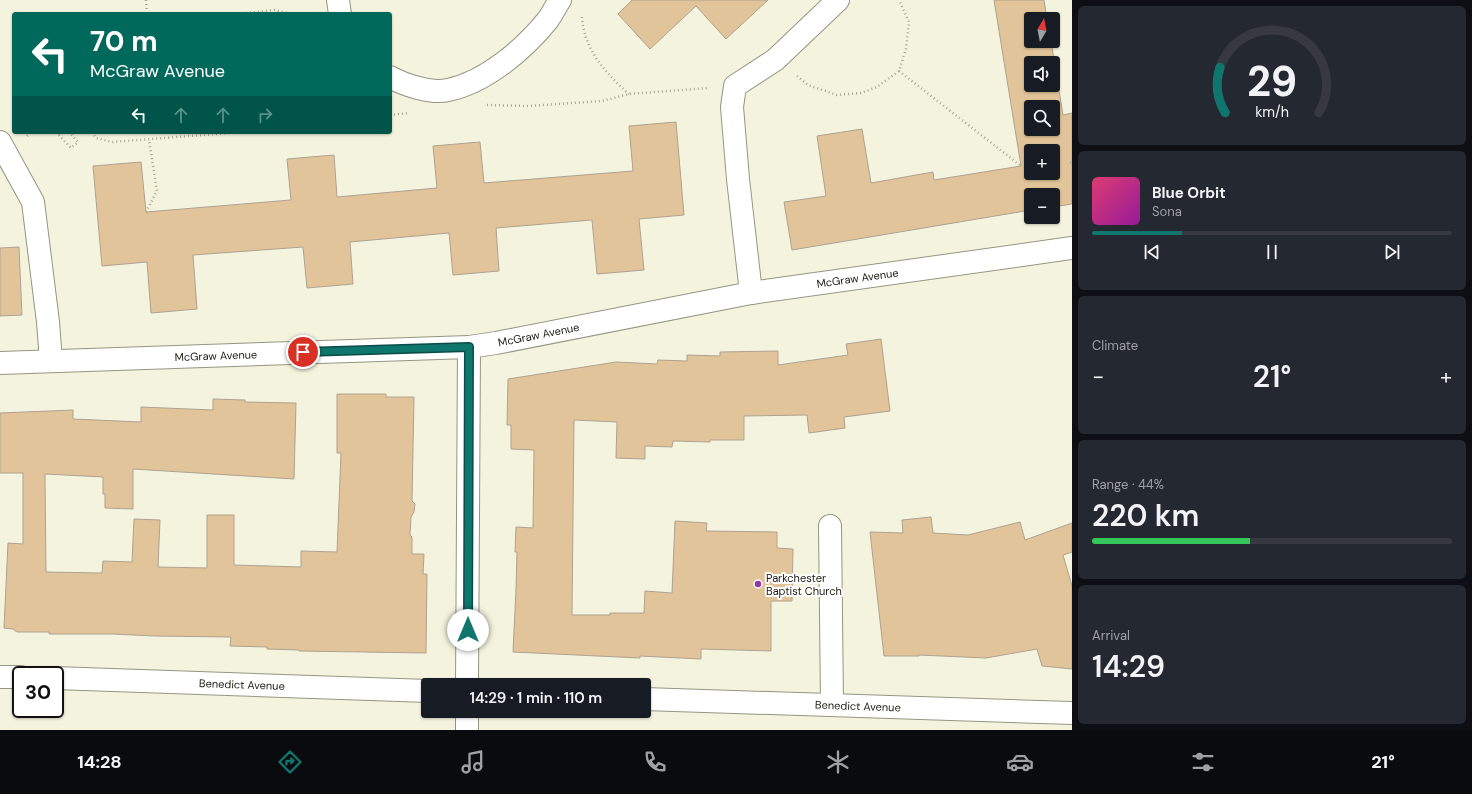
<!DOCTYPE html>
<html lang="en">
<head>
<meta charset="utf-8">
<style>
	body { margin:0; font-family:"DM Sans",sans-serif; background:#242831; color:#f1f3f6; height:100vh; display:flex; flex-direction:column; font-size:15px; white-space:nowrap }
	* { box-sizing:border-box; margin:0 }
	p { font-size:13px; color:#9ea1a6 }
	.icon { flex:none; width:22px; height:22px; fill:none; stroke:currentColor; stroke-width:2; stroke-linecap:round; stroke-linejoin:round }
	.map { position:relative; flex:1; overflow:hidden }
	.side { display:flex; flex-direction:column; gap:6px; padding:6px; background:#0d0f14; width:400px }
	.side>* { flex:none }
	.guide { position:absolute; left:12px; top:12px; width:380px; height:122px; border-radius:4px; box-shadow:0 1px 3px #0004; background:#00695c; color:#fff; overflow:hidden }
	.needle { width:26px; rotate:10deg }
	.controls { position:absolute; left:1024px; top:12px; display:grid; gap:8px }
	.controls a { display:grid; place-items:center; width:36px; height:36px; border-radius:4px; background:#171b24; box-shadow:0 1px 3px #0004; font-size:20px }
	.speed { position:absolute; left:12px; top:666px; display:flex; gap:8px; font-size:20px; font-weight:700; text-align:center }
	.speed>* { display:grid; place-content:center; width:52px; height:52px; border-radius:50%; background:#171b24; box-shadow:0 1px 3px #0004; line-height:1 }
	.speed .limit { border:2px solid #111; border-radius:6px; background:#fff; color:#111 }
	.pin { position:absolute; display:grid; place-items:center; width:34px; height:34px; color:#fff; margin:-17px; border:2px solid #fff; border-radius:50%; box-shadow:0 1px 4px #0007 }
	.me { position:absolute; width:44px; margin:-22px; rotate:0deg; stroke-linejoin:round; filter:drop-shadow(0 0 3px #0008) }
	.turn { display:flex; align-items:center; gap:14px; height:84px; padding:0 12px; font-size:18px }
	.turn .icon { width:52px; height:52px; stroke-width:2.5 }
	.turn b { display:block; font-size:28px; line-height:34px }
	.lanes { display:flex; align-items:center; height:38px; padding:0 12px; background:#0003; justify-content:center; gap:20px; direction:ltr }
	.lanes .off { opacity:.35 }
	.big { font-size:30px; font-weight:600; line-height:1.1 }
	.side .tile { flex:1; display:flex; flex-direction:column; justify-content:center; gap:6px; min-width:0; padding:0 14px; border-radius:6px; background:#242831 }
	.side .dial { align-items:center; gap:0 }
	.dial svg { height:104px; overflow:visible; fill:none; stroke:#363941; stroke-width:7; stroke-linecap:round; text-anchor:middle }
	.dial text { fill:#f1f3f6; stroke:none }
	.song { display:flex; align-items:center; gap:12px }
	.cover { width:48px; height:48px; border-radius:6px; background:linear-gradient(135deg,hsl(340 70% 55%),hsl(300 70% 35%)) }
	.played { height:4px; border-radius:2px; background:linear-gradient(90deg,#0f766e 25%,#363941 25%) }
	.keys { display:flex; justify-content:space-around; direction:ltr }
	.heat { display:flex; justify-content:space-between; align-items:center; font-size:22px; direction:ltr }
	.charge { height:6px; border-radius:3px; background:linear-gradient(90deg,#34c759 44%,#363941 0) }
	.trip { position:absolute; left:421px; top:678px; width:230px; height:40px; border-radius:4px; background:#171b24; box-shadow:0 1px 3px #0004; font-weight:600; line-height:40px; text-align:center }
	.dock { display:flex; height:64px; justify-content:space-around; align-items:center; background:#090b0e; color:#9ea1a6 }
	.dock .icon { width:28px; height:28px }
	.dock .current { color:#0f766e }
	.dock b { font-size:18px; color:#f1f3f6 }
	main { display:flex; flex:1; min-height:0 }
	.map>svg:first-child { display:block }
	.building { fill:#e1c499; stroke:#aea290; fill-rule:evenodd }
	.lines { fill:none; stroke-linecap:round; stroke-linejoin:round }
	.minor-casing { stroke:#959581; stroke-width:24 }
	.path { stroke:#a5a594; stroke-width:2.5; stroke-dasharray:1 3; stroke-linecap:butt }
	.minor { stroke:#fff; stroke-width:22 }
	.route-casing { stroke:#0a4d48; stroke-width:10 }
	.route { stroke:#0f766e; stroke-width:7 }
	.poi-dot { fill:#9039a6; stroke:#fff; stroke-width:1.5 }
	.labels { text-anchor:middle; stroke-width:4; stroke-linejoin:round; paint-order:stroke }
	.street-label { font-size:11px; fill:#1b1b13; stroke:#fff }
	.poi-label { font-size:11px; fill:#1b1b13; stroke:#fff; text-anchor:start }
</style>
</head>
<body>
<main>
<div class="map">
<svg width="1072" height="730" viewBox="0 0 1072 730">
	<rect width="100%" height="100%" fill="#f4f4de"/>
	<path class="building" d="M632,0H768L726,39L696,6L650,49L618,14Z
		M994,0H1044L1047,19H1031V41H1051L1063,115L1072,113V204L1053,207V195H1031V210L792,250L784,202L826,196L817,136L862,129L871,183L933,172L934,180L1021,166ZM1031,63H1053V85H1031ZM1031,107H1053V129H1031ZM1031,151H1053V173H1031Z
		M676,122L684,215L639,219L644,270L597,274L592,220L496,228L499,271L453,275L449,233L350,242L353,284L307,288L303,247L193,255L197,309L151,313L147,262L102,266L93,166L141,162L146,212L291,200L287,159L334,155L337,197L437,188L433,146L480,142L484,183L633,171L629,126Z
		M19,247L22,315L0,316V248Z
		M881,339L890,411L844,417L845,428L809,433L807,415L744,416V440H710V442L673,441L672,447L645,446V459L616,458L617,422L574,420L572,615H610V613H644L645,591L672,593L675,521L707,523L706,531L777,532V548L793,549L792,601H771V651L701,649V659L640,656V658L513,652L516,589L517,552H515L516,527L533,528L534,450L511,449V425H507L508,379L616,362L657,364L658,360L687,361V355L720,356V352L778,351V365L848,355L846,344Z
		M337,394H386V397H414L412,501L415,504L414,512L411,517L410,535L412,537V554H424L423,574H427L426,653L299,651V650L267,649V647L230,646L231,637L154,636L113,634H49V632H17L13,629L4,628L8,543L23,544V473H0V413L73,410V419L141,422V407L213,410V399L245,400V402L296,403L294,479L133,469V509L105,508V494H103V477L45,474L46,572L102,573L103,561L132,562L134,519L160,520L158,567L207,568V515H234V565L301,567V551L337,552L341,453H337Z
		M931,517L933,533L968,535L1020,522L1025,540L1072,523V552L1063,555L1072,586V669L1042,666L1037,649L986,658L919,655V656H884L870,532L903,533L902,520Z"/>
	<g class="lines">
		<defs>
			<g id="minor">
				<path d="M338,0L340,14"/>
				<path d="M390,77C404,85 432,94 448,90C486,82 523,50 547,21C552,15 555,7 560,0"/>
				<path d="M0,142L33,202L48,322L51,361"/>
				<path d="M751,293L738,179L732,107L735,86L775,60L838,0"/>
				<path id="s1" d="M0,363L469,347L496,343L751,293L1072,248"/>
				<path d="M830,526L832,705"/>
				<path d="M0,677H21"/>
				<path id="s2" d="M55,678L428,691"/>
				<path d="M467,685L469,347"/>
				<path id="s3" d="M644,699L1072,713"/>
				<path d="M467,730V711"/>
			</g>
		</defs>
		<use href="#minor" class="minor-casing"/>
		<path class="path" d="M146,0L147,14
			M238,14L274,10L292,14
			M582,17C584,49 605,73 629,94
			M899,71L1021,166
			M797,76L808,85L837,95L861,93L877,87L899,71L906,49L909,22L899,0
			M487,105L528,106L602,101L629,94L708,88
			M390,115L408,113
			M56,132L71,148L78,142L69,132
			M92,132L96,138L112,142L242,132
			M27,136L31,132
			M1070,162L1072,163
			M146,212L157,191L149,140"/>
		<use href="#minor" class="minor"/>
	</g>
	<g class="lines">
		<defs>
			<path id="route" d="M303,352L469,347L468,630"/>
		</defs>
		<use href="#route" class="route-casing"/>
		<use href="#route" class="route"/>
	</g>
	<circle class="poi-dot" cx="758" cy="584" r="4"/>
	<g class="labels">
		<g class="street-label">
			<text dy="4" stroke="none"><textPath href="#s1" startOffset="864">McGraw Avenue</textPath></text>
			<text dy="4" stroke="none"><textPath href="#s1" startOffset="540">McGraw Avenue</textPath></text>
			<text dy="4" stroke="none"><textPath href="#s1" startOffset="216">McGraw Avenue</textPath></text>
			<text dy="4" stroke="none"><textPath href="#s2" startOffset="187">Benedict Avenue</textPath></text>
			<text dy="4" stroke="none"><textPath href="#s3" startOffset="214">Benedict Avenue</textPath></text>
		</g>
		<g class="poi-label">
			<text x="766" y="582">Parkchester<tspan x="766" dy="13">Baptist Church</tspan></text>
		</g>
	</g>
</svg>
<div class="controls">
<a><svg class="needle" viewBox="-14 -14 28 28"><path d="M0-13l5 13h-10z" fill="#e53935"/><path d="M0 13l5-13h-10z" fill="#9ea1a6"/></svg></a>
<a><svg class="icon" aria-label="sound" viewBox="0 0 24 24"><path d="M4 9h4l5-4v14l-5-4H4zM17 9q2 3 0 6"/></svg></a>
<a><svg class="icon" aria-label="search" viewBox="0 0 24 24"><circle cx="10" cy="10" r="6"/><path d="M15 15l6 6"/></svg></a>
<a>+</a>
<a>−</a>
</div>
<div class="speed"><div class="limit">30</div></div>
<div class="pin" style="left:303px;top:352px;background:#d93025"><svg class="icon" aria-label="arrive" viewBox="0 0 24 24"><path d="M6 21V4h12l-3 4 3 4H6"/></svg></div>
<svg class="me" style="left:468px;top:630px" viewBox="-20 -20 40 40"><circle r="19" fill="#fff"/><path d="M0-13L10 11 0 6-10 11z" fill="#0f766e"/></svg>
<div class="trip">14:29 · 1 min · 110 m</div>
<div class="guide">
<div class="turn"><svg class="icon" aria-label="left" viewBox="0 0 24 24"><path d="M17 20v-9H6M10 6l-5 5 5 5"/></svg><div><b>70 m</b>McGraw Avenue</div></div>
<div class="lanes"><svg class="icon" aria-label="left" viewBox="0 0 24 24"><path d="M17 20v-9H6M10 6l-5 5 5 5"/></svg><svg class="icon off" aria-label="ahead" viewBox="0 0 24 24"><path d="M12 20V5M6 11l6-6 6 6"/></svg><svg class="icon off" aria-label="ahead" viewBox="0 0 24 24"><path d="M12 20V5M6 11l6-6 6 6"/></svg><svg class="icon off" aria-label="right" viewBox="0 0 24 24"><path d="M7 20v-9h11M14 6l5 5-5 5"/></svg></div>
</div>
</div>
<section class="side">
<div class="tile dial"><svg viewBox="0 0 100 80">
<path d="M14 69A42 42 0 1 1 86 69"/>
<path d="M14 69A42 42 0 0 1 10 34" stroke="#0f766e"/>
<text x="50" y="56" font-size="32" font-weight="700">29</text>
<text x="50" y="72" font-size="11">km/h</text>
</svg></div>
<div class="tile">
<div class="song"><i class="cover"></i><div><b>Blue Orbit</b><p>Sona</p></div></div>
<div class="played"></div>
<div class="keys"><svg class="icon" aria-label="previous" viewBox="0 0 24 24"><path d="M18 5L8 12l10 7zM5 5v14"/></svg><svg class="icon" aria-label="pause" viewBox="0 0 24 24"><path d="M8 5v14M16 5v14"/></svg><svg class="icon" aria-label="next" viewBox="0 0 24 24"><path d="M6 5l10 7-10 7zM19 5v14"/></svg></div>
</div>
<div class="tile"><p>Climate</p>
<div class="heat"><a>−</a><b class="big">21°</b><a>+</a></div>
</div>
<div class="tile"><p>Range · 44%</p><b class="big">220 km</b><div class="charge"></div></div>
<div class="tile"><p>Arrival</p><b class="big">14:29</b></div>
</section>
</main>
<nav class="dock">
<b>14:28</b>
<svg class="icon current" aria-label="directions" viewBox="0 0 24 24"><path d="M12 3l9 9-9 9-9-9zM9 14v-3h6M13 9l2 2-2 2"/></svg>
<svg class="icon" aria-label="music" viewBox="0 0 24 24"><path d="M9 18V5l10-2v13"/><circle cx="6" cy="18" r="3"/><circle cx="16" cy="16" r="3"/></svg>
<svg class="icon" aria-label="phone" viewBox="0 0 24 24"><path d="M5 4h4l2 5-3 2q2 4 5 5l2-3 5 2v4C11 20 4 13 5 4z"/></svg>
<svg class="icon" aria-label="climate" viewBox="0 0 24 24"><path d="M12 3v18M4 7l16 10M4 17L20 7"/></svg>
<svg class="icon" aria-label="car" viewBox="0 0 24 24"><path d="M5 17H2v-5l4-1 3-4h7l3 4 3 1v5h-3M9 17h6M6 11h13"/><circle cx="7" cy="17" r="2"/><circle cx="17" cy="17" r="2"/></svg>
<svg class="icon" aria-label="filters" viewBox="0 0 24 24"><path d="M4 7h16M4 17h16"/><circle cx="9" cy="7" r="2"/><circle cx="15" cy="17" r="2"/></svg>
<b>21°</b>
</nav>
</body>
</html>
